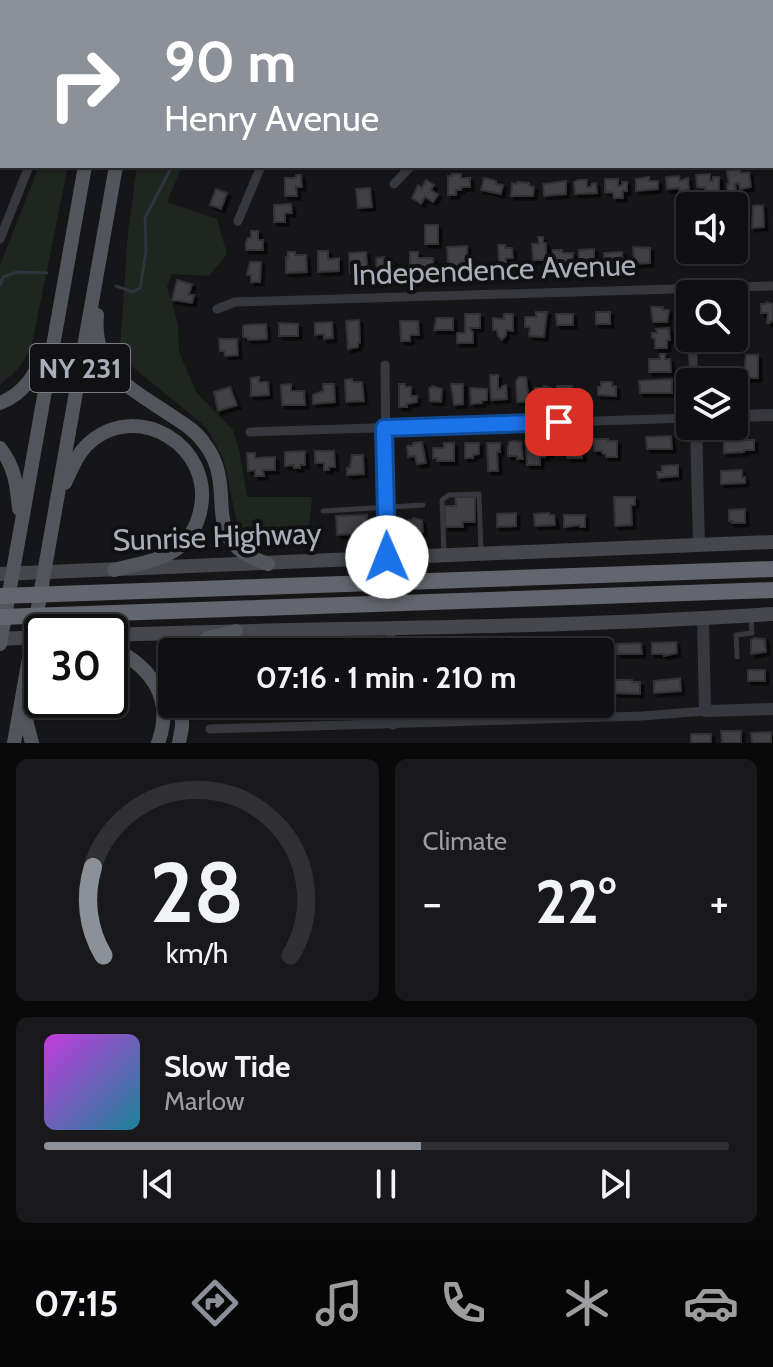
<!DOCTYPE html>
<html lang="en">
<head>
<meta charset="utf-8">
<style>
	body { margin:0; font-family:Cabin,sans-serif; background:#19191b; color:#f1f3f6; height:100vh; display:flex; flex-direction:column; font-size:30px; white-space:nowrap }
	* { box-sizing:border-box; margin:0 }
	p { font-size:26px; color:#9c9d9f }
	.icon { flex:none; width:44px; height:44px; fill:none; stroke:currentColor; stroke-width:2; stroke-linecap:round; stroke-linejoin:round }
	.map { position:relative; height:743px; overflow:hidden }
	.drawer { display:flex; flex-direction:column; gap:16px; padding:16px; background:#09090a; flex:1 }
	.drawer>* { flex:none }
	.hud { position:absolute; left:0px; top:0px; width:774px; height:168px; box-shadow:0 2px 6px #0004,0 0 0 2px #303032; background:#8c9099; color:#fff; overflow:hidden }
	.buttons { position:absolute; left:676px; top:192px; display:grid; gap:16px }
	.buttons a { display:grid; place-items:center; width:72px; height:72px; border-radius:8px; background:#101012; box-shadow:0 2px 6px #0004,0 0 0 2px #303032; font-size:40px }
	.speed { position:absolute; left:24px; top:614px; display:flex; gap:16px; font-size:40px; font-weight:700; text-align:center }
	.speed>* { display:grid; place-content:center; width:104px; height:104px; border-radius:50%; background:#101012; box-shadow:0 2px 6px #0004,0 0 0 2px #303032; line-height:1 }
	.speed .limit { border:4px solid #111; border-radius:12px; background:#fff; color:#111 }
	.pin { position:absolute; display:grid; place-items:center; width:68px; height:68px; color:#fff; margin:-34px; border-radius:16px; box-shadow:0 4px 12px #0006 }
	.me { position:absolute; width:88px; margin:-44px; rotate:359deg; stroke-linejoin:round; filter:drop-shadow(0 0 6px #0008) }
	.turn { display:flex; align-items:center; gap:28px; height:168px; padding:0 32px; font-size:36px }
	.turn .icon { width:104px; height:104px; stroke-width:2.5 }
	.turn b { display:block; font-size:56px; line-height:68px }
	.big { font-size:60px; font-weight:800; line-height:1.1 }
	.drawer .tile { flex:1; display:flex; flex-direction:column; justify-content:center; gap:12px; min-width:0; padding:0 28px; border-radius:12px; background:#19191b }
	.drawer .dial { align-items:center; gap:0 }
	.dial svg { height:208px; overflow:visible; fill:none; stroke:#303032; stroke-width:7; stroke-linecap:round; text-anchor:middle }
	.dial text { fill:#f1f3f6; stroke:none }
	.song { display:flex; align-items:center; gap:24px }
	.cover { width:96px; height:96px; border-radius:12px; background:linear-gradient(135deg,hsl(290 70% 55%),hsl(190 70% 35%)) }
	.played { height:8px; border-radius:4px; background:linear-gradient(90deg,#8c9099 55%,#303032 55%) }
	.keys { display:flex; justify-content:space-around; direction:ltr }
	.heat { display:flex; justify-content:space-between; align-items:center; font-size:44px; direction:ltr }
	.drawer .tiles { flex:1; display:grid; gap:16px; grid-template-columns:1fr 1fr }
	.tile:last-child { grid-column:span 2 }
	.trip { position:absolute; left:158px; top:638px; width:456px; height:80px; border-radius:8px; background:#101012; box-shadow:0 2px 6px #0004,0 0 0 2px #303032; font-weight:800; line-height:80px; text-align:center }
	.dock { display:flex; height:128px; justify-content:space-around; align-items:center; background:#060607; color:#9c9d9f }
	.dock .icon { width:56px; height:56px }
	.dock .current { color:#8c9099 }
	.dock b { font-size:36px; color:#f1f3f6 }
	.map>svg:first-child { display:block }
	.green { fill:#1e261f }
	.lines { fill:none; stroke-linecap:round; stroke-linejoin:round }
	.stream { stroke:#2c353c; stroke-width:3 }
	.building { fill:#404145; stroke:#303034; stroke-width:2; filter:url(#shadow) }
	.service { stroke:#37383d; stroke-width:5 }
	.minor { stroke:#37383d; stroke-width:9 }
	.tertiary { stroke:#37383d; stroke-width:12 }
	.secondary { stroke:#45474d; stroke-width:14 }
	.primary { stroke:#53555c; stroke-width:14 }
	.motorway { stroke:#63666e; stroke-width:16 }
	.route-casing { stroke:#114b97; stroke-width:20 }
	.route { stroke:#1a73e8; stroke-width:14 }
	.labels { text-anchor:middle; stroke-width:8; stroke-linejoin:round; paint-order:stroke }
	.shield { fill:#111113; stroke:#7b7e86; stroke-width:2 }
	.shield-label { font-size:28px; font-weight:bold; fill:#a8adb8 }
	.street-label { font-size:30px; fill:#a8adb8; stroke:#111113 }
</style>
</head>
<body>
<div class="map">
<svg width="773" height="743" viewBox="0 0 773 743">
	<defs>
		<filter id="shadow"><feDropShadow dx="3.5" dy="3.5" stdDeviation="0" flood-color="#0009"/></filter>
	</defs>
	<rect width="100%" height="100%" fill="#161618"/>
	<path class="green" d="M39,166H68L32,344C25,362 16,373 0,384V265Z
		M137,166H182L167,202L217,219L227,254L209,276L172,274L167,287L178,324L179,352L196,392L233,430L240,454L247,497H312L307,547H257L239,533L224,460L206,427L135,369L120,349L128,232Z"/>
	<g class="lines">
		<path class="stream" d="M0,285L3,277L17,272L47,273
			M116,286L133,292L140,288L146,251L145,218L172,166"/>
	</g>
	<path class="building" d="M740,169L741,173L749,172L751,187L740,189L739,183L735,184L736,191L728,193L727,184H729L727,171Z
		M452,174H461V178H470V187H461V190H456V195H448V176H452Z
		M710,174V181H713V177H719V191H705V188L697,187L696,175Z
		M296,175H301L302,187H296L297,196H285V178H296Z
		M679,176L680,181L688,178L689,189L680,192L679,188L667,189L666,177Z
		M649,177V181H658V189L636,191V179Z
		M484,178L496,181V184L503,185L501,194L481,190Z
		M605,179H618V186L622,185V182H627V191H623V198H614L613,193L605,192Z
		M426,180L434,185L431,190L438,195L433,202L425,197L421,204L412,198L418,185L422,188Z
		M578,180H587V187H591V184L596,183L597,193L575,194L574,182Z
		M566,181V194L544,196L543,184Z
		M517,182L529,183V186L534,187L533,196H511L512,183L517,184Z
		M370,188L372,207L358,208L356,189Z
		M216,189L227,193L221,209L210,205Z
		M291,204L292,213H285V222H274V205Z
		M763,205L764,227L752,228L753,206Z
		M734,224L741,225L742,246H734Z
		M425,225H438V244H425Z
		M251,231H258V240H263V250H246V242L248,238H251Z
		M538,237H543V243H546V260H533L532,244H539Z
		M498,245H505V248H512L513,258H506V262H499Z
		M467,246L468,270L448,271L447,247Z
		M633,247L650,248V263L631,264V259H634Z
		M594,249V262L579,264V250Z
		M553,250H562V253H573V267L553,266Z
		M318,251H328V259L339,258V271L318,272Z
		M288,252H295V255H306L307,272L286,273V257H288Z
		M366,252L368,273L350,274L349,253Z
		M410,252H418V258H433L434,270H410Z
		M622,252L623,265L605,266L604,253Z
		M384,257V260H393L394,272L377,273L376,258Z
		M250,262H261L260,282H251V275H247Z
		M177,280L192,284L189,295H194L192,303L172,300Z
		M766,302L773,304V321H770V323H767L768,313H761V304H766Z
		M651,307H663V310H669L667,322H653Z
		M536,312H547L544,337L529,336L530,327H525V317H536Z
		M596,312H610V324H596Z
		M465,314H480V328H470L473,333V343H457V333H465Z
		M504,314H513V331L506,330V335L502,340L498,336L497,330H493V318L504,319Z
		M556,314H573V325H557Z
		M436,318H453V330H434Z
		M359,320L360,343H358V347L348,349L346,321Z
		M400,321H418L419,335H410V341H401Z
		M332,322L333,338L324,339V334L315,335V323Z
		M279,323L298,324V336H279Z
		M266,324L267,339L248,340V338L243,337V326L245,325Z
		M669,328L670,340H667V348H655V338H652V333H657L656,329Z
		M219,339H237L238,355L225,356L224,351H220Z
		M660,354H665V359H670L671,372H649V359H660Z
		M746,355H758V378H744Z
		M490,375H498V389L502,388V386L506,385L507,399L491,400Z
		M259,377V382H268L269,395L251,396V378Z
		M519,377H526L529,402H517L516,381Z
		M352,379V382H362L364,401L346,402L345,380Z
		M672,379V393H640L639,381Z
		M601,382H612V386H616V396L598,395V387H601Z
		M291,384V391H304L305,405H282L281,385Z
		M323,384H334L335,402L313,404V395L323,391Z
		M399,384H405V387H411V396H417V402L407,404V407H399Z
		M451,384H463V404L454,405Z
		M432,386L442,389L441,402L430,401L429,388H432Z
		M544,386L551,388V397H536L535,388H543Z
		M557,386H572L573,397L558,398Z
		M230,387L237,405L218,411L214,392Z
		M470,388L487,389V400L482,401V403L471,404Z
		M671,436L672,449H647L646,437Z
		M594,439H608V441H617V457H606V455L602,453V451H594Z
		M550,440V454H545V457H540V465H527L526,443Z
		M724,440H754V450H744V452L724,453Z
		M514,441L521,442L523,459H517V456H508V446H509V442Z
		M422,442L426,463L417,464L415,456L408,457L407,446H413V443Z
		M574,442H582V458H567V455H562V446H574Z
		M444,443H454V461H437V458H433V448H444Z
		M465,443H479V454L473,455V458H465Z
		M487,443H500V452H497L498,471H488Z
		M305,451V465H300V468H294V465L285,466V452Z
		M315,451H334L335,467H329V470H324V463H315Z
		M247,453H255V458L275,457V470H263L264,476H255V470L248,471Z
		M352,455H363L364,474L347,475V468H350Z
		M678,465V476L658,478L657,472H662V466Z
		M742,470V478L745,477V483L721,484V471Z
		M455,497H475V522H463V527H445V506H456Z
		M614,497H635V505H631L632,525L615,526Z
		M745,509V523H732L733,521H729V510Z
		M516,513V526L497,527V514Z
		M549,513V515H554L555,525L535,526L534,514Z
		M367,515L368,533L337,535L336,516Z
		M564,515H585V527H580V525L564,527Z
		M413,518L422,520L423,532L410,533L409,520H413Z
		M754,638L765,639L766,652L751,654V640Z
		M676,642L677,653L664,656V654H652V643Z
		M580,643H598V652H572V644Z
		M641,643L642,654H617V644Z
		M748,670H765V681H748Z
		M680,678L681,691L654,693V681Z
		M615,680H632V682H640V694L615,693Z
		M721,731H741V743H722Z
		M771,732V743H752L751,733Z
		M691,734H711V743H691Z"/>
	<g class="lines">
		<path class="service" d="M323,511L423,505
			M444,554L442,500L449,495L479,494L481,552
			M297,630V652
			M737,657L736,635L752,633L751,617"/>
		<path class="minor" d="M611,0V2
			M73,2V0
			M327,2V0
			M427,2L428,0
			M772,40H773
			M772,138L773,137
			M0,162H2
			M394,184L411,166
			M238,221L261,166
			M0,239L29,166
			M217,309L235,302L773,286
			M692,338L694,382
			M385,365L387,557
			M250,432L690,418
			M390,629L391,652
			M393,704V725
			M210,729L642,716L705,711"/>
		<path class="tertiary" d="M734,416L773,415
			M696,426L699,545
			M703,619L705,711L773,709"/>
		<path class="secondary" d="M0,574C258,564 515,551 773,542
			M110,635C331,627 552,629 773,614
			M0,639L42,637"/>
		<path class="primary" d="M114,2V0
			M145,2L146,0
			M97,315C92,372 131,388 172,416C184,424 196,431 204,443C212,453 217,464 219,477C224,502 216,532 240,550C248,557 258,560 268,564
			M0,403C25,393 36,374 45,350
			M0,448C15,467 17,486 19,509
			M65,483C71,470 76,456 86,446C135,397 216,446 200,512C197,526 189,539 178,548C160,561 136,564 114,570
			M0,644L85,166
			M110,647C150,665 175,698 158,743
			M191,652L208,638L236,631
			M26,706L27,724L32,743
			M14,743L116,166
			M179,743L182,727V704"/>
		<path class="motorway" d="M0,596L773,569
			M0,617L773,590"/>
	</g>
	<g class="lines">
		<defs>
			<path id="route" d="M387,557L384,428L559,422"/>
		</defs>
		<use href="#route" class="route-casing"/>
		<use href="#route" class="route"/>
	</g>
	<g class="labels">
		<rect class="shield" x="30" y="344" width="100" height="48" rx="6"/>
		<g class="shield-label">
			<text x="80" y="378">NY 231</text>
		</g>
		<g class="street-label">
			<text transform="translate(494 270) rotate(-2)" y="10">Independence Avenue</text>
			<text transform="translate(217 537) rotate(-2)" y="10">Sunrise Highway</text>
		</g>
	</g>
</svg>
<div class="buttons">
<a><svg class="icon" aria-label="sound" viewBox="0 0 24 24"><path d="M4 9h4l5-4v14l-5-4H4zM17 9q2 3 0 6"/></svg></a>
<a><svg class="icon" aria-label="search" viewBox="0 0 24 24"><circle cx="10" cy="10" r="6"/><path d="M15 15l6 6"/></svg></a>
<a><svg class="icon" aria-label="layers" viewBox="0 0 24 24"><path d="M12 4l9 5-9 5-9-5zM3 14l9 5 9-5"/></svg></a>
</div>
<div class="speed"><div class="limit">30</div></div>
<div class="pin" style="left:559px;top:422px;background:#d93025"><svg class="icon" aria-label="arrive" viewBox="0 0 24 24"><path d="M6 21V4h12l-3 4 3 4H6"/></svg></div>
<svg class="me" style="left:387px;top:557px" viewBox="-20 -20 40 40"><circle r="19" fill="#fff"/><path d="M0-13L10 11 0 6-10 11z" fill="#1a73e8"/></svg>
<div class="trip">07:16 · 1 min · 210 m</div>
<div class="hud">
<div class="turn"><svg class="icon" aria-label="right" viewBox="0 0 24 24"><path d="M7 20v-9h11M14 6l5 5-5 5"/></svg><div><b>90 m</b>Henry Avenue</div></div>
</div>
</div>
<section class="drawer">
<div class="tiles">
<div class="tile dial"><svg viewBox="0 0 100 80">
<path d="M14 69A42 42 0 1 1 86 69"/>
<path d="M14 69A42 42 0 0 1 10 35" stroke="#8c9099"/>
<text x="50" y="56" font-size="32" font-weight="700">28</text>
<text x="50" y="72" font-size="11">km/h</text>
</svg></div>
<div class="tile"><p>Climate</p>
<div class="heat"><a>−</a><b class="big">22°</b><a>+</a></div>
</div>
<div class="tile">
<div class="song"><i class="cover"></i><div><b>Slow Tide</b><p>Marlow</p></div></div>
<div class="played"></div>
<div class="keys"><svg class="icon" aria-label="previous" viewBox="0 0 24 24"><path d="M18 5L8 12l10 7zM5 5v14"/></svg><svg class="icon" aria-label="pause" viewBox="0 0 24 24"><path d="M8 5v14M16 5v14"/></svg><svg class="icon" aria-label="next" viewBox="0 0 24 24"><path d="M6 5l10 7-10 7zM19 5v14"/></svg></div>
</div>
</div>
</section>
<nav class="dock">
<b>07:15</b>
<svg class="icon current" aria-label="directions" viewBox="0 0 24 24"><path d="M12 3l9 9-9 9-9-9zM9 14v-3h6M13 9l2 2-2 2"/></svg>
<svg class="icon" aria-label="music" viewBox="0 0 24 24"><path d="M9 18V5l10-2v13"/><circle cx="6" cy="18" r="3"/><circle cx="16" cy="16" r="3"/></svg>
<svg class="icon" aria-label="phone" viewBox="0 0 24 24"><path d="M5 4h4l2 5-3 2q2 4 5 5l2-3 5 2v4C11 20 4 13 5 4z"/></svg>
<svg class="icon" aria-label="climate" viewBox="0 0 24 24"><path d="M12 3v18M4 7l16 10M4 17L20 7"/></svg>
<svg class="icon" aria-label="car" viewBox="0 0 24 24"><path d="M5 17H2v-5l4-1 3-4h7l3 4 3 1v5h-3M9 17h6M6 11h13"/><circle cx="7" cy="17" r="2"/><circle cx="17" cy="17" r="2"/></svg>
</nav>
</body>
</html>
